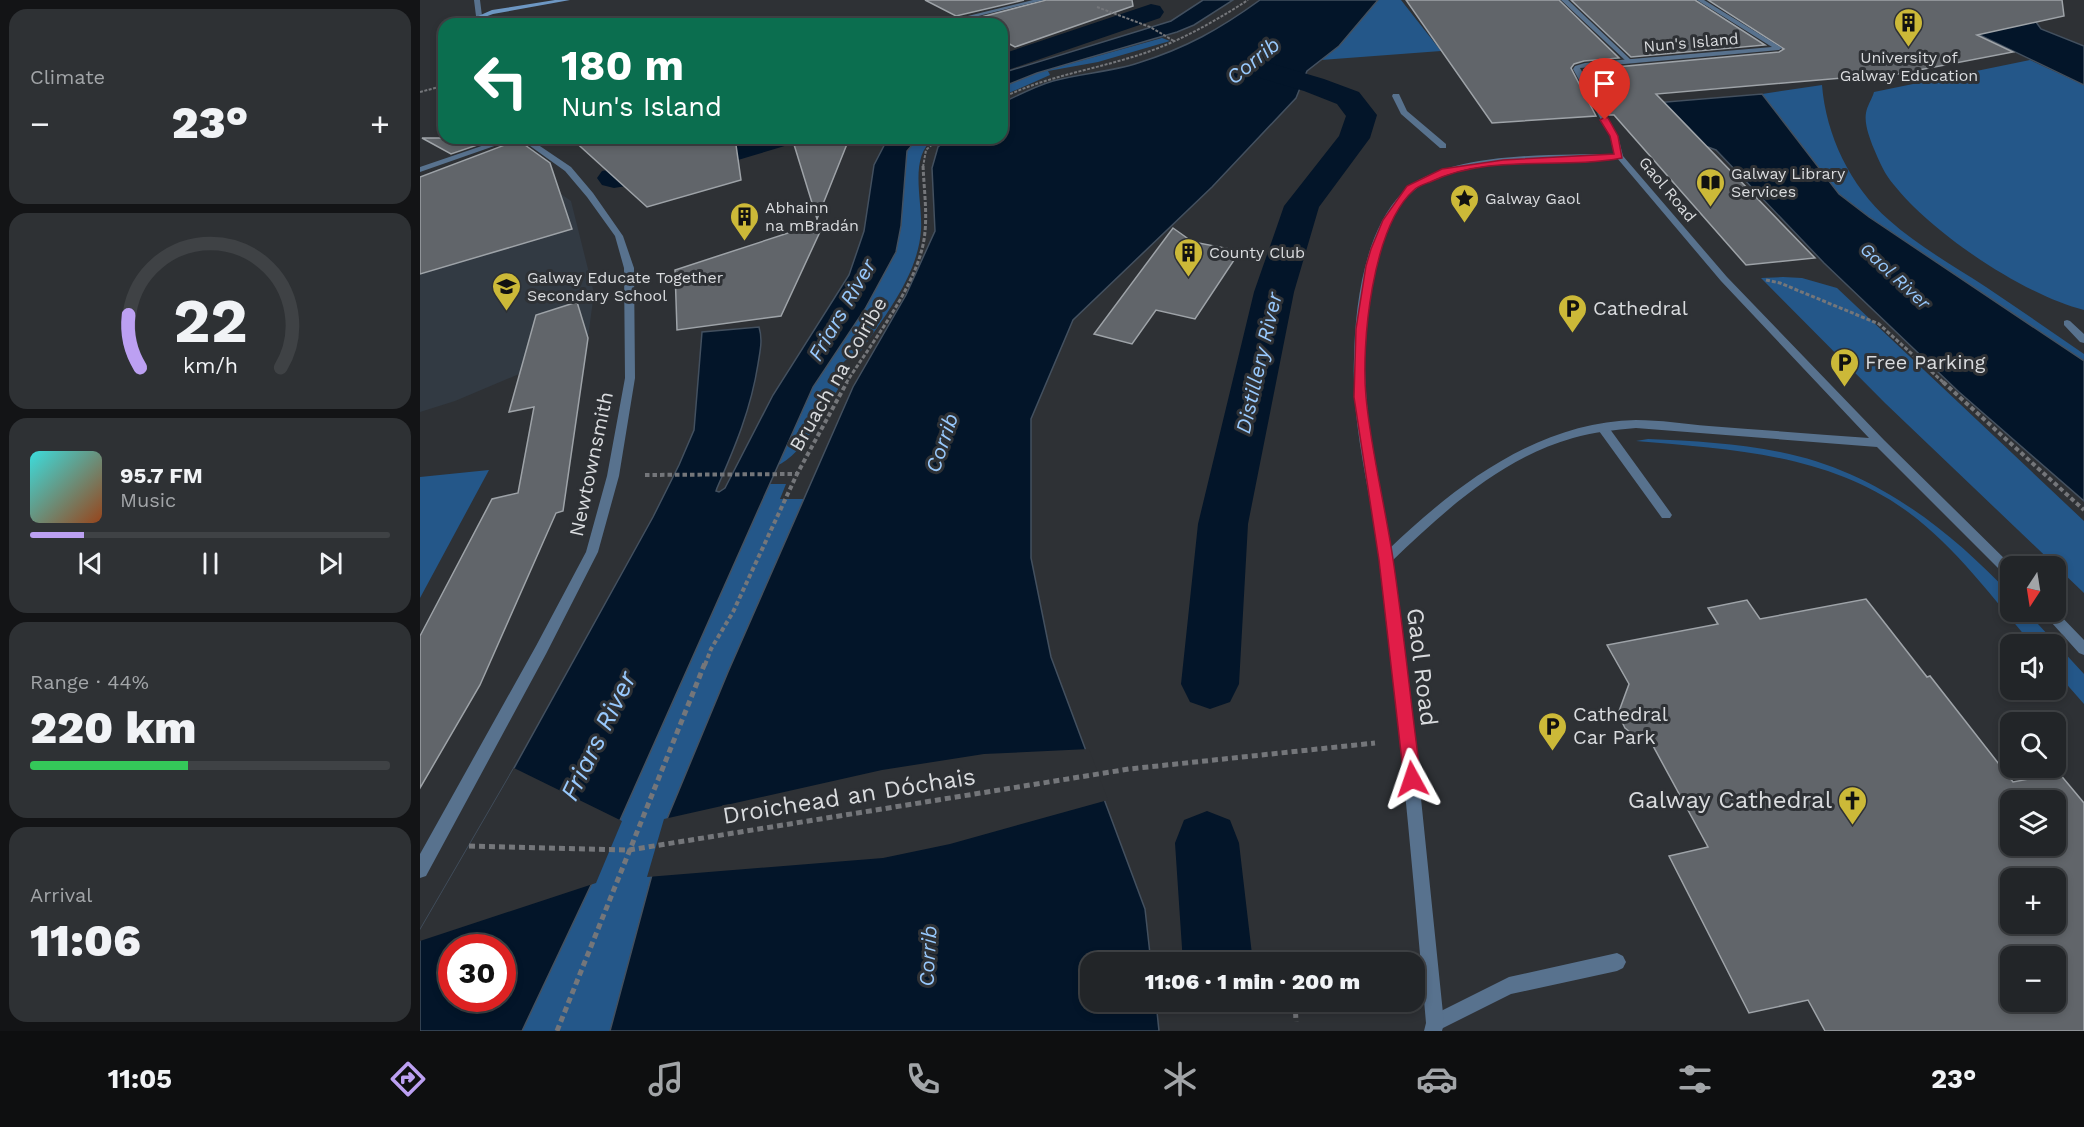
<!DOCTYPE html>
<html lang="en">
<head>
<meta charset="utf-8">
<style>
	body { margin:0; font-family:"Work Sans",sans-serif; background:#2e3134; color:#f1f3f6; height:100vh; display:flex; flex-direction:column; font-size:22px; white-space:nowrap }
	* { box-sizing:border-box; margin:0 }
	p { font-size:20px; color:#a2a5a8 }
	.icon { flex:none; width:33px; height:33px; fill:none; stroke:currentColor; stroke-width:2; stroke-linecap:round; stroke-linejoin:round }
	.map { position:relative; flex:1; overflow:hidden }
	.drawer { display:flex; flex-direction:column; gap:9px; padding:9px; background:#131416; width:420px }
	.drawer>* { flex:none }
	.top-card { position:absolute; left:18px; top:18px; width:570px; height:126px; border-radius:18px; box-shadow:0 3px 9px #0003,0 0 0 2px #3f4245; background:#0b6e4f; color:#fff; overflow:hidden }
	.needle { width:39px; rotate:192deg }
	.buttons { position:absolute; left:1580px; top:556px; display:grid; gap:12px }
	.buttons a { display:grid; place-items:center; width:66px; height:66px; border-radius:12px; background:#222528; box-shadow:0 3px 9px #0003,0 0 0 2px #3f4245; font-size:30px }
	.speed { position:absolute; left:18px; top:934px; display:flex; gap:12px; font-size:30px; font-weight:700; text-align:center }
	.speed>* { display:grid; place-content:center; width:78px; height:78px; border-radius:50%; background:#222528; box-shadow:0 3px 9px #0003,0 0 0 2px #3f4245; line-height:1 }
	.speed .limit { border:9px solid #d22; background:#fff; color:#111 }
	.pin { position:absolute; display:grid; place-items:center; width:51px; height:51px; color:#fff; margin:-62px -26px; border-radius:50% 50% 50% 0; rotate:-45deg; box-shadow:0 0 6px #0007 }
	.pin .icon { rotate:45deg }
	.me { position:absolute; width:66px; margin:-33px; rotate:355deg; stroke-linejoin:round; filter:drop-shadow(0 0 4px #0008) }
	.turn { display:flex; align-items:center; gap:21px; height:126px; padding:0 24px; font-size:27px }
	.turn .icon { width:78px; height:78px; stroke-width:2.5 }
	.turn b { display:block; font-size:42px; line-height:51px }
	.big { font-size:45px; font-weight:800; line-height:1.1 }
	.drawer .card { flex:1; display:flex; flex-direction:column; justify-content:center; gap:9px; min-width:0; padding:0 21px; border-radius:18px; background:#2e3134 }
	.drawer .dial { align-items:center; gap:0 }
	.dial svg { height:156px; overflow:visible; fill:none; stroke:#3f4245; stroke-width:7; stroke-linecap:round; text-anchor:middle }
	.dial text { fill:#f1f3f6; stroke:none }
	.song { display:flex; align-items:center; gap:18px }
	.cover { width:72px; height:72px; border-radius:9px; background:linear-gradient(135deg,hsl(180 70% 55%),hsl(20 70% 35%)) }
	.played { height:6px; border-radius:3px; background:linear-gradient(90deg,#bca0f2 15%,#3f4245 15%) }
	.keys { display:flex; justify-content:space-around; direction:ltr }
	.heat { display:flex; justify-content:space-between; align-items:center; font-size:33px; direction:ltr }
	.charge { height:9px; border-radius:4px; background:linear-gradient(90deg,#34c759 44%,#3f4245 0) }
	.trip { position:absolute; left:660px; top:952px; width:345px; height:60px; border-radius:18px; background:#222528; box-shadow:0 3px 9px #0003,0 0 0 2px #3f4245; font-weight:800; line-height:60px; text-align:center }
	.tabs { display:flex; height:96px; justify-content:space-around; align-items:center; background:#0e0f10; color:#a2a5a8 }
	.tabs .icon { width:42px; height:42px }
	.tabs .selected { color:#bca0f2 }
	.tabs b { font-size:27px; color:#f1f3f6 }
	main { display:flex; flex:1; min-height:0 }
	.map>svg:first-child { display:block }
	.built { fill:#323a43 }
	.green { fill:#245789 }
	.water { fill:#031529; stroke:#43505f; stroke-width:1.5; fill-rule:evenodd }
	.pier { fill:#2e3135 }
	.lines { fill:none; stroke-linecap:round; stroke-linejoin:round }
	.canal { fill:#031529; fill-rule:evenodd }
	.building { fill:#61656a; stroke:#9ea3a8; stroke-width:1.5; fill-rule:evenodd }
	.path-far3 { stroke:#74767a; stroke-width:2; stroke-dasharray:3 1.5; stroke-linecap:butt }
	.path-far2 { stroke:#74767a; stroke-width:3; stroke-dasharray:4 2; stroke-linecap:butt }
	.path-far1 { stroke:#74767a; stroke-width:4; stroke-dasharray:4.5 3; stroke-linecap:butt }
	.path { stroke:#74767a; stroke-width:5; stroke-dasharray:6 4; stroke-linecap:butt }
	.lane { fill:#58728e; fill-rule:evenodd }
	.street { fill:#58728e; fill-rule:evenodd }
	.secondary { fill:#6d97c3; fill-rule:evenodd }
	.route { fill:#e11d48; stroke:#92132f; stroke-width:1.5 }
	.labels { text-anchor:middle; stroke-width:6; stroke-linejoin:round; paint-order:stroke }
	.far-street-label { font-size:16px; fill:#d9dbde; stroke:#2e3135 }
	.far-poi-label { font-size:16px; fill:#d9dbde; stroke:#2e3135; text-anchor:start }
	.far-water-label { font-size:18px; font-style:italic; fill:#98c9fd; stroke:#2e3135 }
	.poi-label { font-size:20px; fill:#d9dbde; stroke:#2e3135; text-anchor:start }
	.street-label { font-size:20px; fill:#d9dbde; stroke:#2e3135 }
	.water-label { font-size:21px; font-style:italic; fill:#98c9fd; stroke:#2e3135 }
	.near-street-label { font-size:24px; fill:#d9dbde; stroke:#2e3135 }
	.near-poi-label { font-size:24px; fill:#d9dbde; stroke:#2e3135; text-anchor:end }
	.near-water-label { font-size:26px; font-style:italic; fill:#98c9fd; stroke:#2e3135 }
</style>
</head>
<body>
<main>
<section class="drawer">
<div class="card"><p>Climate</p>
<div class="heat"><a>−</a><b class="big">23°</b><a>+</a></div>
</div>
<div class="card dial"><svg viewBox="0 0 100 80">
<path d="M14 69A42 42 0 1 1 86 69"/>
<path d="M14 69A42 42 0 0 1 8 42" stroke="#bca0f2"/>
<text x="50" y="56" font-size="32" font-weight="700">22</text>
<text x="50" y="72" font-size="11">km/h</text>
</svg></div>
<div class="card">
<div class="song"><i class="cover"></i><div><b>95.7 FM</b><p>Music</p></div></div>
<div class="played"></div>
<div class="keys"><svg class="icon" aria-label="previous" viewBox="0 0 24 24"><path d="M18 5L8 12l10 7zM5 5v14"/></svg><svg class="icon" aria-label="pause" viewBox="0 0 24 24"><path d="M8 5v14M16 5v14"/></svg><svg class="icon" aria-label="next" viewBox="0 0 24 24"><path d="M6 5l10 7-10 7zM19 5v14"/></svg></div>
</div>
<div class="card"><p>Range · 44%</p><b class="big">220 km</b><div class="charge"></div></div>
<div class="card"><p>Arrival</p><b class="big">11:06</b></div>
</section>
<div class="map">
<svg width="1664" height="1031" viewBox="0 0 1664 1031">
	<rect width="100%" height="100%" fill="#2e3135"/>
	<path class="built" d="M141,194L151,201L174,293L165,360L99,374L35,401L0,412V198L32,226Z"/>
	<path class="green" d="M958,0H981L1021,51L901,60Z
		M742,38L750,41L678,62L628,71L630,75L582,96V87L617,73Z
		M1610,60L1664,85V310C1604,295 1513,234 1474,185C1465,175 1459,161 1454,149C1450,139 1444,124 1446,113C1447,106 1452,99 1454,92Z
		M1402,85C1406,135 1430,186 1469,220C1498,246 1534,266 1566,287C1599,309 1632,332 1664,354V361L1449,217L1419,194L1342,94Z
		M498,138H514C488,158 503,201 501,230C498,277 462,319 437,357C428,357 421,361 421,371L428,373C410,400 385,455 356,466L393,387L445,309L484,174L487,151Z
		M1363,277L1382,278L1417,288L1664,521V593L1465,403L1341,278Z
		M1228,439C1272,441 1317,443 1360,452C1452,470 1527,527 1590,594V612H1607L1664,674V704L1635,671V645H1613C1574,600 1536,547 1488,512C1409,454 1310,449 1216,441Z
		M69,470L0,598V477Z
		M349,484H366L360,499H384L247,819L190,1031H102L245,720Z"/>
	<path class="water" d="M783,0H813L774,25L757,32L617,73L582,87V73L751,21Z
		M840,0H958L919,46L887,71L876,98L792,187L653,320L611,419V558L631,657L725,909L731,963H670V1002H736L739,1031H190L247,819L308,672L433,387L486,295L515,231L512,168L518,147L529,138H582V103C598,95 616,86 633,81C661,73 691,72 718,63C766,48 800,29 840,0Z
		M1487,0L1616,22L1621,29L1664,46V85Z
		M1342,94L1419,194L1449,217L1664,361V501L1539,392L1404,263L1296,150L1266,139L1198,106Z
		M468,138H498L487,151L481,226L476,252L445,309L393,387L172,883L102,1031H0V930L94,768L233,517L259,465L274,430L282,332L339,327C343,340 340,351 338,364C331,409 315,447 297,488L296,491L299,492L305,488L353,395L429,275L444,231L454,165ZM32,948H82V999H32Z"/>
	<path class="pier" d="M669,749L688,800L530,844L463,858L227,877L244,819L462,770L564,754Z
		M94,768L202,821L176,883L0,941V930Z"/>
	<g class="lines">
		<path class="canal" d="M731,4L740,6L744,12L740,18L582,72V54Z
			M830,57L904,79L939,92L957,115L950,138L899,207L874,292L828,524L819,684L810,702L790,709L770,702L761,684L778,524L834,292L864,206L919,136L926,116L917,104L884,91L820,72L816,66L820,60Z
			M323,138H373L368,145L261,177L194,188L182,185L177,178L182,171L257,158Z
			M787,811L810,820L819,843L833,963H763L755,843L764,820Z"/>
	</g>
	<path class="building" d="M505,0H604L536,16Z
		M626,0H712L713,6L595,47L582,40V24H551L546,21Z
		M986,0H1139L1199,58L1164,61L1154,64L1151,68L1176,116L1072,123Z
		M1151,0H1275L1345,45L1211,57Z
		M1288,0H1642L1644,16L1557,35L1593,52L1452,79L1446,76L1236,94L1395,258L1326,265L1194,115H1189L1164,70L1359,52L1364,49Z
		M2,138H78L31,154Z
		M151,138H315L321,180L227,207Z
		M372,138L429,139L397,219Z
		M98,140L130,163L152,229L0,274V177Z
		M405,221L361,316L257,330L255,270Z
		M753,228L777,245L779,243L820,251L775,319L736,310L712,344L674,334Z
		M157,302L168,338L143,511L136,513L60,685L0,788V636L72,499L98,493L114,407L89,412L116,315Z
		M1446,599L1507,677L1510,676L1593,782L1639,773L1664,803V1031H1405L1388,1000L1329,1013L1249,856L1288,847L1226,733L1215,736L1205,728L1198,714L1209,684L1187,645L1298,624L1288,608L1327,600L1340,619ZM1590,801H1635V846H1590ZM1590,879H1635V924H1590ZM1590,957H1635V1002H1590Z"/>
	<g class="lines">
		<path class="path-far3" d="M677,7L730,27L754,41
			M0,92L19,87
			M582,98C622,78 666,71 709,58C751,46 791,24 828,0
			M503,167L506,150L519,138"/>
		<path class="path-far2" d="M1346,280L1360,283L1459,324L1524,383
			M426,383C451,344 491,293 502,249C509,223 504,192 503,165"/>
		<path class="path-far1" d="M1523,382L1664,510
			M225,475L377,474L427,382
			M285,665L291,649L313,612L377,474"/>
		<path class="path" d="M49,846L209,850L709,769L955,743
			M875,1002L876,1022
			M137,1031L285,663"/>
		<path class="lane" d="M1141,0H1148L1211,60V62H1207Z
			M973,94H979L987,111L1026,144V148H1020L981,114L972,96Z
			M1647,320L1650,321L1664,334V343L1660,342L1644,325V321Z
			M1183,424L1187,425L1250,512L1252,515L1250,518H1242L1179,431L1177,428L1179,425Z
			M1197,953L1203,956L1206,962L1203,968L1197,971L1091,994L1017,1031L1009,1029L1006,1023L1009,1017L1089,977Z"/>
		<path class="street" d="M54,0H60L63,24H57Z
			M613,0H624L526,24H515Z
			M1277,0H1284L1362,48L1359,50L1160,68L1198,136L1203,156L1307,277L1464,440L1593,567H1590V577L1586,576L1457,447L1216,428C1195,430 1173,432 1153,438C1082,458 1024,511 972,561L995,740L1024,1023L1022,1031H1004L1006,1023C993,872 979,721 961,570C953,500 931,430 934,358C935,306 944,231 983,192C1024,151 1138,155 1194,154L1190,136L1153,69L1155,66L1165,63L1352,47ZM1197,158L1301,281L1449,438C1396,434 1342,430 1289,426C1265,424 1240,420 1216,420C1119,422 1037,484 970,548C952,446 931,363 957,259C965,229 978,197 1008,181C1051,157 1146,159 1197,158Z
			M85,138H97L0,172V167Z
			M99,138H108L151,167L173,193L203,236L214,268L215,378L199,476L178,552L126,654L6,876L0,878V854L116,646L166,552L187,476L205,378L204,268L195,236L167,197L145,171Z
			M1635,610L1664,640V655L1659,653L1622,612H1635Z"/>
		<path class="secondary" d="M135,0H150L73,14L59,19L56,17L72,10Z"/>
	</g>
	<path class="route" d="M1185,117L1188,118L1198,136L1202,158C1140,170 1069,153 1010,182C1005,184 998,186 994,190C952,227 941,344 946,397C951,451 965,505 973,559C984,632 991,706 1001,779L998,785L992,787L986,785L984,779L959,560L934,397L936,329L946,266L951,249L963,220L987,186L1022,169L1083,160L1194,154L1190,136L1180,120Z"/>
	<defs>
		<symbol id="building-pin" viewBox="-11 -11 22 30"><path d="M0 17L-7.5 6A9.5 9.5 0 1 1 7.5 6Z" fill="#ccb938" stroke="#2e3135"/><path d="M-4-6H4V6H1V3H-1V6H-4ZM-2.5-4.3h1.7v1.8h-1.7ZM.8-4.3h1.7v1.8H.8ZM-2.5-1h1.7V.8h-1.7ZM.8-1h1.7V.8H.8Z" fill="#111"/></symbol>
		<symbol id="library-pin" viewBox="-11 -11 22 30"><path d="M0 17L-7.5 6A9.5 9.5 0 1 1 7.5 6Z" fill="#ccb938" stroke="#2e3135"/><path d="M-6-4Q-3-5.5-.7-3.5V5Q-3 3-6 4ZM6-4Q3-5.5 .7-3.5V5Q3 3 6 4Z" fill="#111"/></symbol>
		<symbol id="sight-pin" viewBox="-11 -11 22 30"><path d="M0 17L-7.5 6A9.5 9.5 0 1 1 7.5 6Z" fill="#ccb938" stroke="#2e3135"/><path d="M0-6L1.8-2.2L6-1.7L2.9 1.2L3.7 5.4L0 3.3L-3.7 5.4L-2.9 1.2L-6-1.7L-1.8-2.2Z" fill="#111"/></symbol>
		<symbol id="school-pin" viewBox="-11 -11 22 30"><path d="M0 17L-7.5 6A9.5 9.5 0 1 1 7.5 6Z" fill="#ccb938" stroke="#2e3135"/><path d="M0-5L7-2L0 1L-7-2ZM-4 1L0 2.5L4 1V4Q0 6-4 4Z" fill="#111"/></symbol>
		<symbol id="parking-pin" viewBox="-11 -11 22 30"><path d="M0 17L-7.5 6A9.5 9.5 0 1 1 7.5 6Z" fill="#ccb938" stroke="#2e3135"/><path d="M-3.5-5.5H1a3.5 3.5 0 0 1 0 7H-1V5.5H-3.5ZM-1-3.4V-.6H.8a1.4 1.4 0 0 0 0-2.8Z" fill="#111"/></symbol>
		<symbol id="church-pin" viewBox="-11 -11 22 30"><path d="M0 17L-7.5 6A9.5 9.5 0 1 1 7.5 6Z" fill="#ccb938" stroke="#2e3135"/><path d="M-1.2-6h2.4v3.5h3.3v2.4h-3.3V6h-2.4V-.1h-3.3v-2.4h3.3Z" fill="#111"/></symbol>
	</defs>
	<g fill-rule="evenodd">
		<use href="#building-pin" x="1472" y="6" width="33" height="45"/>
		<use href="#library-pin" x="1274" y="166" width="33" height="45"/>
		<use href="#sight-pin" x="1028" y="182" width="33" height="45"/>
		<use href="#building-pin" x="308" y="200" width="33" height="45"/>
		<use href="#building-pin" x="752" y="236" width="33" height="45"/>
		<use href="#school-pin" x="70" y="270" width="33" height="45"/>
		<use href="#parking-pin" x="1136" y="292" width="33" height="45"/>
		<use href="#parking-pin" x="1408" y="346" width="33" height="45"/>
		<use href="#parking-pin" x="1116" y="710" width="33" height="45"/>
		<use href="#church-pin" x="1416" y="784" width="33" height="45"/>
	</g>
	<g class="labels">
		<g class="far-street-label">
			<text transform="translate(1271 42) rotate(-5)" y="6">Nun's Island</text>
			<text transform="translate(1248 189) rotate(50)" y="6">Gaol Road</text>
		</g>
		<g class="far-poi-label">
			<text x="1489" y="63" text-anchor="middle">University of<tspan x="1489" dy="18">Galway Education</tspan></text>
			<text x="1311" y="179">Galway Library<tspan x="1311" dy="18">Services</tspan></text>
			<text x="1065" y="204">Galway Gaol</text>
			<text x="345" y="213">Abhainn<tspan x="345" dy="18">na mBradán</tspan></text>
			<text x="789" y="258">County Club</text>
			<text x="107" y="283">Galway Educate Together<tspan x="107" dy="18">Secondary School</tspan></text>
		</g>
		<g class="far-water-label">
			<text transform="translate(1475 276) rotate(43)" y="6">Gaol River</text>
		</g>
		<g class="poi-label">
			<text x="1173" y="315">Cathedral</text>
			<text x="1445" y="369">Free Parking</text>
			<text x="1153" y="721">Cathedral<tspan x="1153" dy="23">Car Park</tspan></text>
		</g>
		<g class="street-label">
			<text transform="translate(418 374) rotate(-60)" y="7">Bruach na Coiribe</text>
			<text transform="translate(171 464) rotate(-78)" y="7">Newtownsmith</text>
		</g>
		<g class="water-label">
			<text transform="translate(833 61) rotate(-39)" y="7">Corrib</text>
			<text transform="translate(422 310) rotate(-60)" y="7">Friars River</text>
			<text transform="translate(839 363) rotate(-77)" y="7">Distillery River</text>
			<text transform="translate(522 443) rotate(-71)" y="7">Corrib</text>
			<text transform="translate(508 956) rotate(-87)" y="7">Corrib</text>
		</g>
		<g class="near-street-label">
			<text transform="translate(1002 667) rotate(83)" y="8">Gaol Road</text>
			<text transform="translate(429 796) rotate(-9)" y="8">Droichead an Dóchais</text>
		</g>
		<g class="near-poi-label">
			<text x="1412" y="808">Galway Cathedral</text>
		</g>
		<g class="near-water-label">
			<text transform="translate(178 736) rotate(-64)" y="9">Friars River</text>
		</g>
	</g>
</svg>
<div class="buttons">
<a><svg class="needle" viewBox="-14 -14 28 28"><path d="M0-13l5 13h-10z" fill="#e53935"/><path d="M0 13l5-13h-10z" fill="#a2a5a8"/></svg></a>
<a><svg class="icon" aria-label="sound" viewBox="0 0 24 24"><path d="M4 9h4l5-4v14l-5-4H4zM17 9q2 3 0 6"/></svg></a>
<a><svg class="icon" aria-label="search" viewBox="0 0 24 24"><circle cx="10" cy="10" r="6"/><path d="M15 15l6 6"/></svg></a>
<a><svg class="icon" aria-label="layers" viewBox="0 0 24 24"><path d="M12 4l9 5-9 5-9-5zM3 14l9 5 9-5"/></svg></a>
<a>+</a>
<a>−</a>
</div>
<div class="speed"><div class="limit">30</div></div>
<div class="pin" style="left:1185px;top:120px;background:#d93025"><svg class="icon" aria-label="arrive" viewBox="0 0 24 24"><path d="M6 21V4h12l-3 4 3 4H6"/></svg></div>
<svg class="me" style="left:992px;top:779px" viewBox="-20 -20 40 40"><path d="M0-17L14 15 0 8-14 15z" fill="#e11d48" stroke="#fff" stroke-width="4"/></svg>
<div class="trip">11:06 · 1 min · 200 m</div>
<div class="top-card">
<div class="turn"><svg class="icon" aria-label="left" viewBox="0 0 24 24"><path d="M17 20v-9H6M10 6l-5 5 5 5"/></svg><div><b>180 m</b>Nun's Island</div></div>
</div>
</div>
</main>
<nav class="tabs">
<b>11:05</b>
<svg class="icon selected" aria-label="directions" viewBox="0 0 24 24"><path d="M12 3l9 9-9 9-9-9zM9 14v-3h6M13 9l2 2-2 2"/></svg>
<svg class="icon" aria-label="music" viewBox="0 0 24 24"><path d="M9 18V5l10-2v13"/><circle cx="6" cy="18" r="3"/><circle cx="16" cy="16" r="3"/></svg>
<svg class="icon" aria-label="phone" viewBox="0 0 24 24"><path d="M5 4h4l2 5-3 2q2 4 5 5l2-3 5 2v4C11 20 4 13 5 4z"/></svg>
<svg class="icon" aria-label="climate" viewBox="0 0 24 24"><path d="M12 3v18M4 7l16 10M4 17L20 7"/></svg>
<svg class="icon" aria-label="car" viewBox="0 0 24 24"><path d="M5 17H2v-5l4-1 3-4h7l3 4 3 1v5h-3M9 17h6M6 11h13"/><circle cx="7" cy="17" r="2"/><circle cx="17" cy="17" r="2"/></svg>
<svg class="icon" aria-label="filters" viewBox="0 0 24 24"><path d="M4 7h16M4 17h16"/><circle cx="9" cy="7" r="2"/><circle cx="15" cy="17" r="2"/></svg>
<b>23°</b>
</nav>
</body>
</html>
